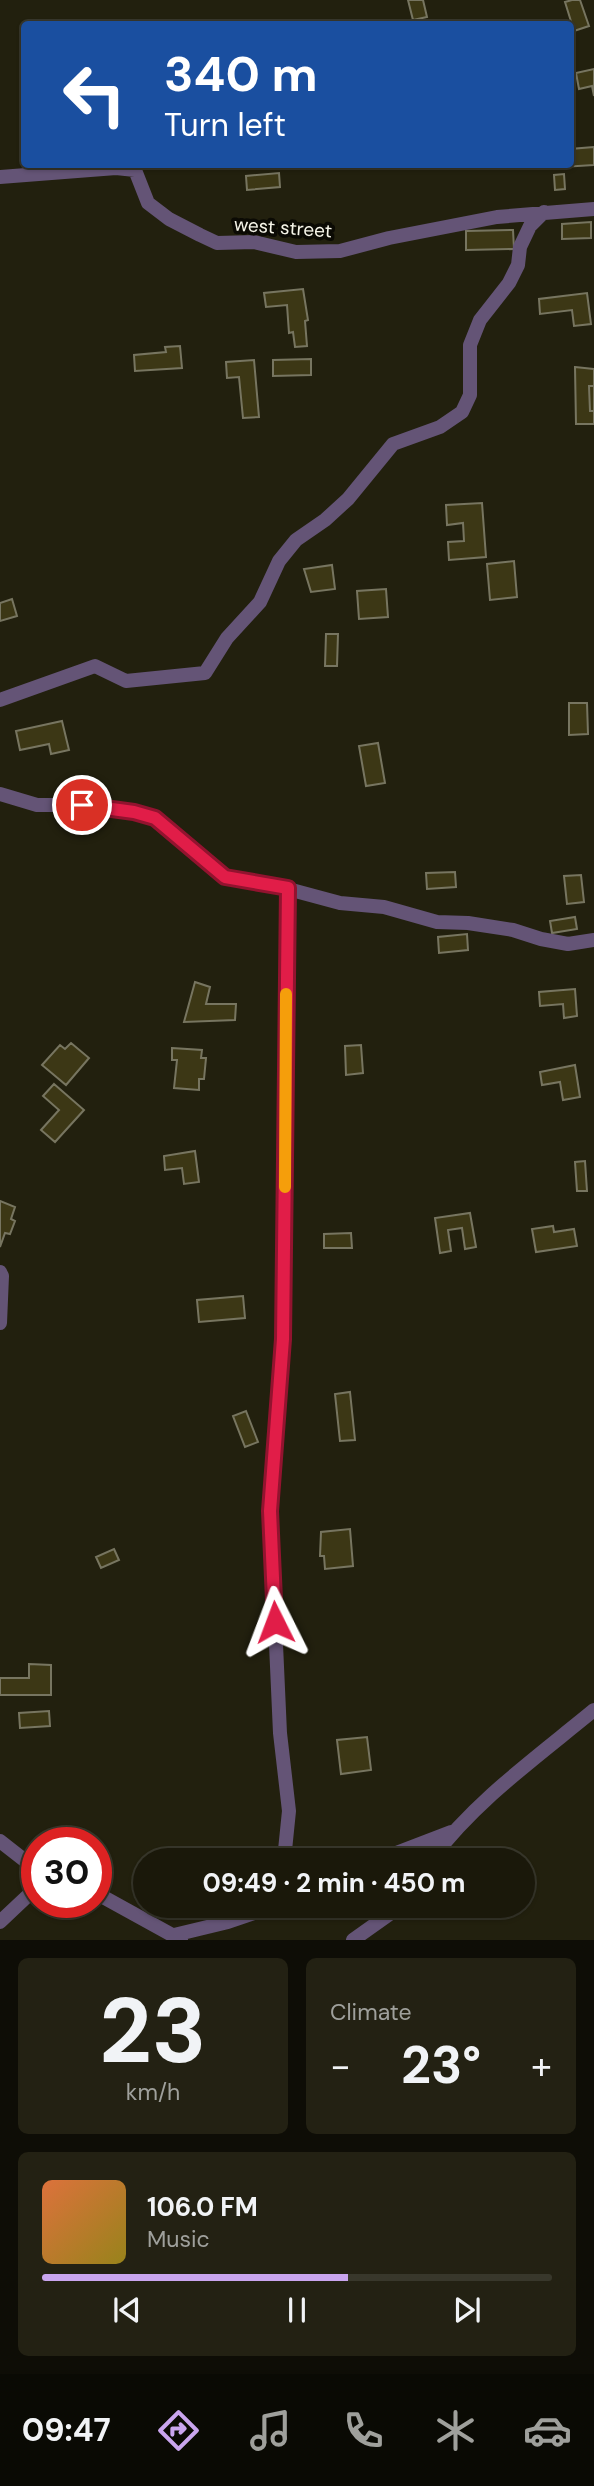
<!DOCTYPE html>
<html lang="en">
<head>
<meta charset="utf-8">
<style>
	body { margin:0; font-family:"DM Sans",sans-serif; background:#232113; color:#f1f3f6; height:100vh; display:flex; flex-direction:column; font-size:26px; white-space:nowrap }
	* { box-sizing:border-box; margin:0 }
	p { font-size:23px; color:#9fa09c }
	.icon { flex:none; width:38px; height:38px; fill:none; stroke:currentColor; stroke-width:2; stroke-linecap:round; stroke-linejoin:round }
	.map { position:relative; height:1940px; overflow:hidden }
	.sheet { display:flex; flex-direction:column; gap:18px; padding:18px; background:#0e0d06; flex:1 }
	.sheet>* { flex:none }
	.top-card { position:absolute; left:21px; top:21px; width:553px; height:147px; border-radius:7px; box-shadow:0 2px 5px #0004,0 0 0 2px #38372b; background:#1a4fa0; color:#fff; overflow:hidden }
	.speed { position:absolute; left:21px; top:1827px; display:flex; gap:14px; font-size:35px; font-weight:700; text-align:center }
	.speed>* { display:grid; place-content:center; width:91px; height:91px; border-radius:50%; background:#1a180a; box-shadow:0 2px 5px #0004,0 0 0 2px #38372b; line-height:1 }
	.speed .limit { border:10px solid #d22; background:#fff; color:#111 }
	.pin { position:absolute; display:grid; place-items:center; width:60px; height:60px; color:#fff; margin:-30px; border:4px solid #fff; border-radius:50%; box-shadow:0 2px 7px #0007 }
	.me { position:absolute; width:77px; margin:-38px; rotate:357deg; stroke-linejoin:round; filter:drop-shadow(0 0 5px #0008) }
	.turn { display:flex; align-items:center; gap:24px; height:147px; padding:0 28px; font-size:32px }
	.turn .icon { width:91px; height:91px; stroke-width:2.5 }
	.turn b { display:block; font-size:49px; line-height:60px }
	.big { font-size:52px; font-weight:700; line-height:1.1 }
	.sheet .tile { flex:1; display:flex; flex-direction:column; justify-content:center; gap:10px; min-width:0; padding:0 24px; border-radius:10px; background:#232113 }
	.sheet .dial { align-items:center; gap:0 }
	.dial b { font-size:91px; line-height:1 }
	.song { display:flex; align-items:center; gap:21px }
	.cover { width:84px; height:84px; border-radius:10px; background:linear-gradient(135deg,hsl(20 70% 55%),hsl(50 70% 35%)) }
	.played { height:7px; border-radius:4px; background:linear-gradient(90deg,#c9a5ee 60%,#38372b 60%) }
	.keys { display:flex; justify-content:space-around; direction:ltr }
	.heat { display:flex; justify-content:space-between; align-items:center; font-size:38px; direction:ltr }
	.sheet .tiles { flex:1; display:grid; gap:18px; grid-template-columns:1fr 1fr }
	.tile:last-child { grid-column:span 2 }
	.trip { position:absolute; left:133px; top:1848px; width:402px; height:70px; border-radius:35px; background:#1a180a; box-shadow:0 2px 5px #0004,0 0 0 2px #38372b; font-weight:700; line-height:70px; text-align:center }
	.menu { display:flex; height:112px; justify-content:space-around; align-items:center; background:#0a0a04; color:#9fa09c }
	.menu .icon { width:49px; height:49px }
	.menu .current { color:#c9a5ee }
	.menu b { font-size:32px; color:#f1f3f6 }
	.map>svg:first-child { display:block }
	.building { fill:#3c3715; stroke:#777560; stroke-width:2 }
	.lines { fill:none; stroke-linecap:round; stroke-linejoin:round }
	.street { stroke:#645476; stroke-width:14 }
	.route-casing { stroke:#92132f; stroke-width:18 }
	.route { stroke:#e11d48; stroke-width:12 }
	.slow { stroke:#f59e0b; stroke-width:12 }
	.labels { text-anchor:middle; stroke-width:7; stroke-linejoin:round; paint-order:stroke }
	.street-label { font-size:19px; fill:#f6f5e9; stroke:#0b0a04 }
</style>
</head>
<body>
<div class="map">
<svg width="594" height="1940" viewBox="0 0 594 1940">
	<rect width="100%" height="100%" fill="#22200e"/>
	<path class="building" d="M408,0H423L427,17L413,20Z
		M572,0H580L589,26L574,31L565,2Z
		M594,69V96L592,86L579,89L576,73Z
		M594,147V165L562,167V164H570V149Z
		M279,173L280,187L247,190L246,176Z
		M564,174L565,189L555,190L554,175Z
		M591,222V238L562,239V224Z
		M513,230L514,249L466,250V231Z
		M303,289L308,320L305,321L307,346L295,347L293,332L289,333L287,305L266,307L264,293Z
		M587,293L591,324L574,326L572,310L540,314L539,299Z
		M180,346L182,368L135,371L134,355L166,352L165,347Z
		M311,359V375L273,376V360Z
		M254,360L259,417L243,418L239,377L227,378L226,362Z
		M575,367L594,369V386H589L590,411H594V424H576Z
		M589,386H594V411H590Z
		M482,503L486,557L449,560L448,542L464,541L463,523L447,525L446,505Z
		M514,561L517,597L490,600L487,564Z
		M332,565L335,589L311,592L304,569Z
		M386,589L388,617L359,619L357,591Z
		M12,599L17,616L0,621V603Z
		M326,634H338L337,666H325Z
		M569,703H587L588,734L569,735Z
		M62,721L69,750L51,754L49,744L20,750L16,731Z
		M378,743L385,783L366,786L359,746Z
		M455,872L456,887L427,889L426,873Z
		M581,875L584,902L567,904L564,876Z
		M575,917L577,929L552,933L550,921Z
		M467,934L468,950L439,953L438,937Z
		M195,982L210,987L206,1004H236L235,1020L184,1022Z
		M575,989L577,1016L564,1018L563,1004L540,1006L539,992Z
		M71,1043L89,1058L66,1085L42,1065L60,1045L65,1049Z
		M361,1045L363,1073L346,1075L345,1046Z
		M172,1048L202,1050L201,1058H206L204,1079H199V1090L174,1088L177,1060H172Z
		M575,1065L580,1097L563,1100L560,1082L542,1085L540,1072Z
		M54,1084L84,1110L55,1142L41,1130L59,1110L43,1096Z
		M195,1151L199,1182L184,1184L182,1168L165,1170L164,1156Z
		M585,1161L587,1191H577L575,1162Z
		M0,1201L15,1207L11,1219L15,1221L10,1234L5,1233L0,1247Z
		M470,1213L476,1247L465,1249L462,1228L448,1230L451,1251L440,1253L435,1218Z
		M553,1226L554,1232L574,1229L577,1246L536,1252L532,1229Z
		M351,1233L352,1248H324V1234Z
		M243,1296L245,1318L199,1322L197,1300Z
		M350,1392L355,1440L340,1441L335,1394Z
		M246,1411L258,1442L245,1447L233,1416Z
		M350,1529L353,1566L325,1569L324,1556H320L321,1532Z
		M114,1549L119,1560L101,1568L96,1557Z
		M29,1664L51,1665V1695H0V1678H29Z
		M49,1711L50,1726L20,1728L19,1713Z
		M367,1737L371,1770L341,1774L337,1740Z"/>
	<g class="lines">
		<path class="street" d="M0,177L116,168L135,170L148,203L169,219L200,235L217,243L254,242L296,252L340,251L389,238L497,217L594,209
			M0,700L95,666L126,681L205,673L227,638L260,602L279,561L296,540L325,520L348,499L393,444L440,427L462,412L470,395V345L480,320L509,283L518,265L520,247L530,226L544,212
			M0,794L37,805H82L134,812L155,818L225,877L288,889L340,903L384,907L437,922L468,923L513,930L541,939L568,944L594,940
			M0,1272L2,1276L0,1323
			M0,1841L37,1870
			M284,1860L289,1811L280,1733L270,1511L283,1339L288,889
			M378,1860L451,1832
			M431,1860C475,1801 537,1757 594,1710
			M96,1893L181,1940
			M0,1922L37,1887
			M174,1935L228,1922L274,1906
			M353,1940L391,1913L396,1906"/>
	</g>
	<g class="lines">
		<defs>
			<path id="route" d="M82,805L134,812L155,818L225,877L288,888L283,1339L270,1511L275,1622"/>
		</defs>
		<use href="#route" class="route-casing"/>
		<use href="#route" class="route"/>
		<path class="slow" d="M285,1187L286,994"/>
	</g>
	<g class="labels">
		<g class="street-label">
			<text transform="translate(283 227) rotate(4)" y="7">west street</text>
		</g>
	</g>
</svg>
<div class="speed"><div class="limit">30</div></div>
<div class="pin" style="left:82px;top:805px;background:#d93025"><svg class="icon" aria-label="arrive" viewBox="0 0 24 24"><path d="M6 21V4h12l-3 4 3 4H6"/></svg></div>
<svg class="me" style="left:275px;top:1622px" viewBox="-20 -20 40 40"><path d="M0-17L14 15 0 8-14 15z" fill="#e11d48" stroke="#fff" stroke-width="4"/></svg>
<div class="trip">09:49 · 2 min · 450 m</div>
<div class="top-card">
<div class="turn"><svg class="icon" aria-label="left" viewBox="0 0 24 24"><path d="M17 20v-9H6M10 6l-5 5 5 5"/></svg><div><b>340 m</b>Turn left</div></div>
</div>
</div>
<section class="sheet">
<div class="tiles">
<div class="tile dial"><b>23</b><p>km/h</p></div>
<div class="tile"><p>Climate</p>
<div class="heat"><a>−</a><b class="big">23°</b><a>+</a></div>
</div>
<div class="tile">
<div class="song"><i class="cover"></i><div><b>106.0 FM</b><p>Music</p></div></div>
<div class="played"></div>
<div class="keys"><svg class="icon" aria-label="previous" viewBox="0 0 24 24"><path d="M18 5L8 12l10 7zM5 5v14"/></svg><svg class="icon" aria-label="pause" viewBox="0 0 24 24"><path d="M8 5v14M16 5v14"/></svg><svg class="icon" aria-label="next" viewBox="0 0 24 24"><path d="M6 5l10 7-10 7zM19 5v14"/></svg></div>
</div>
</div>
</section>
<nav class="menu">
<b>09:47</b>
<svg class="icon current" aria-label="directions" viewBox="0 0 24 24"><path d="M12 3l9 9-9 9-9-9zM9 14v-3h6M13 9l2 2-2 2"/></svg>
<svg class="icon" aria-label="music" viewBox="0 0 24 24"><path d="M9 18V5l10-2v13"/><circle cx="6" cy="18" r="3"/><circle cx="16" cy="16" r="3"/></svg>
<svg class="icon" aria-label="phone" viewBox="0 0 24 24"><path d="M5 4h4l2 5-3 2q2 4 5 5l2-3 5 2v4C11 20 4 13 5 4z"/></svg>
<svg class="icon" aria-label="climate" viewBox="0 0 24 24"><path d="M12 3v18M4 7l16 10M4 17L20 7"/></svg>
<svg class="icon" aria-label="car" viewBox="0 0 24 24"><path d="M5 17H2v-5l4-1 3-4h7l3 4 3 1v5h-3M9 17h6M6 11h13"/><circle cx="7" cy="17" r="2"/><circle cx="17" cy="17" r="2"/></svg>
</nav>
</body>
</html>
